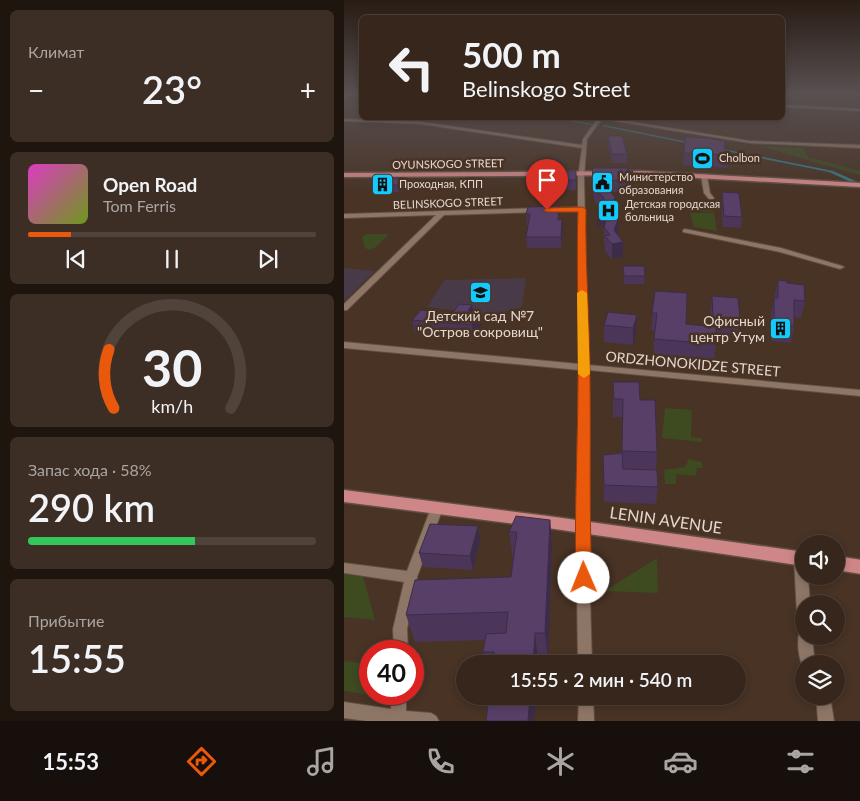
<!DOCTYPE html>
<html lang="ru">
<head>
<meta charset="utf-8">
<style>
	body { margin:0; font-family:Lato,sans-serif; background:#3d2e25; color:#f1f3f6; height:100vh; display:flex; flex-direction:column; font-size:19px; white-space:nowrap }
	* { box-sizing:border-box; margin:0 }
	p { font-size:16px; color:#aaa5a3 }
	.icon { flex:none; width:28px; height:28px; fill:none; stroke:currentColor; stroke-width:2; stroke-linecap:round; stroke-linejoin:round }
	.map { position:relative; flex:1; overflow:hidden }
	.details { display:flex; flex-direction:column; gap:10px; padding:10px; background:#1e150f; width:344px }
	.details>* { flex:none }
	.guide { position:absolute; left:15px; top:15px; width:426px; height:105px; border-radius:8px; box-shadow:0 2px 8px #0003,0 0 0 1px #50433b; background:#36261c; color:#f1f3f6; overflow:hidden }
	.tools { position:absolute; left:451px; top:535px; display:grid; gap:10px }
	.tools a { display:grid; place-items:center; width:50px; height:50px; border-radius:50%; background:#36261c; box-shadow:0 2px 8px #0003,0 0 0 1px #50433b; font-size:25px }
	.speed { position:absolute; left:15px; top:640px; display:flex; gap:10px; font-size:25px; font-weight:700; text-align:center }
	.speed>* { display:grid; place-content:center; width:65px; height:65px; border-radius:50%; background:#36261c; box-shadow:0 2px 8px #0003,0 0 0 1px #50433b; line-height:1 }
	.speed .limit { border:8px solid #d22; background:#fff; color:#111 }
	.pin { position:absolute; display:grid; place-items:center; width:42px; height:42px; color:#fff; margin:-51px -21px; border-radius:50% 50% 50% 0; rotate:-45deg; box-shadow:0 0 5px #0007 }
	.pin .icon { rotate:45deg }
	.me { position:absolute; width:55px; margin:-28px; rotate:359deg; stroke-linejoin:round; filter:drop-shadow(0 0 4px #0008) }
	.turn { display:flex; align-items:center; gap:18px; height:105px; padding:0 20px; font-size:22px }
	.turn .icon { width:65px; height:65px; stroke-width:2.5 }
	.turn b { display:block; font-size:35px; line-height:42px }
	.big { font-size:38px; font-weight:600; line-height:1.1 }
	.details .tile { flex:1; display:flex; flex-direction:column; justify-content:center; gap:8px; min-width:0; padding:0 18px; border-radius:8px; background:#3d2e25 }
	.details .dial { align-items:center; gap:0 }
	.dial svg { height:130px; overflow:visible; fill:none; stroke:#50433b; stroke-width:7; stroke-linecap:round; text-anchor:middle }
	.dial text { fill:#f1f3f6; stroke:none }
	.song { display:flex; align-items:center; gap:15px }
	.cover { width:60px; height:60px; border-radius:8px; background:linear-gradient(135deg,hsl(310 70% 55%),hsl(80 70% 35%)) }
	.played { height:5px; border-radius:2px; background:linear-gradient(90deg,#ea580c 15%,#50433b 15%) }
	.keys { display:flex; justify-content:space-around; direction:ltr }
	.heat { display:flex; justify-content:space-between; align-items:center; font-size:28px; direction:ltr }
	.charge { height:8px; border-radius:4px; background:linear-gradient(90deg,#34c759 58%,#50433b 0) }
	.trip { position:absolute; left:112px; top:655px; width:290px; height:50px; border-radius:25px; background:#36261c; box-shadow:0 2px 8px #0003,0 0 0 1px #50433b; font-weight:600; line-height:50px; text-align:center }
	.tabs { display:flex; height:80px; justify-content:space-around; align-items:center; background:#160f0b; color:#aaa5a3 }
	.tabs .icon { width:35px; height:35px }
	.tabs .active { color:#ea580c }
	.tabs b { font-size:22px; color:#f1f3f6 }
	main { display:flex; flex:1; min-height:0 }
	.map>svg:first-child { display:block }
	.education { fill:#493a48 }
	.green { fill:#3e4a20 }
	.water { fill:#347888 }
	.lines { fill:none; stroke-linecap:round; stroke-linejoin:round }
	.canal { fill:#347888; fill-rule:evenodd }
	.minor-casing { stroke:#614f43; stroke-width:2 }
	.major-casing { stroke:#614f43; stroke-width:3 }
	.minor { fill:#8e7667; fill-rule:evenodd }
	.major { fill:#cf8687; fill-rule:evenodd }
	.wall { fill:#4b3659 }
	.shaded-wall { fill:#3d2c48 }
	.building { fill:#573f67; stroke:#3d2c48 }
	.route { fill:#ea580c; stroke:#983908 }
	.slow { fill:#f59e0b }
	.labels { text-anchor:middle; stroke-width:5; stroke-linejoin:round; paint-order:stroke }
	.far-poi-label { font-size:11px; fill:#e5d7cf; stroke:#483325; text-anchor:start }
	.far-street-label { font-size:11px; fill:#e5d7cf; stroke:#483325 }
	.poi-label { font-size:14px; fill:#e5d7cf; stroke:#483325 }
	.street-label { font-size:14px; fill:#e5d7cf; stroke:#483325 }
	.near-street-label { font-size:16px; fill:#e5d7cf; stroke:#483325 }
</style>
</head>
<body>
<main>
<section class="details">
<div class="tile"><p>Климат</p>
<div class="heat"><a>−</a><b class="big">23°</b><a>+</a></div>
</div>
<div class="tile">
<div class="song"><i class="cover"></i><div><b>Open Road</b><p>Tom Ferris</p></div></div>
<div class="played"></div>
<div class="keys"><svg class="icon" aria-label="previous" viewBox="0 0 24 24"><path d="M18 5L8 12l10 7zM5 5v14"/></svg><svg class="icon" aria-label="pause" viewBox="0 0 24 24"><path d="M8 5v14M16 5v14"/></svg><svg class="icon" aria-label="next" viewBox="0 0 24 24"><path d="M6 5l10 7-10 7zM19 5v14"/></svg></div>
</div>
<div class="tile dial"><svg viewBox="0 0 100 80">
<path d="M14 69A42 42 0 1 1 86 69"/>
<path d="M14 69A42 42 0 0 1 11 33" stroke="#ea580c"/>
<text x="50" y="56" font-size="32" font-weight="700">30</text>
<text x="50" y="72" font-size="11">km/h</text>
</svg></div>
<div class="tile"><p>Запас хода · 58%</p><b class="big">290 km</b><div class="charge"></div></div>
<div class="tile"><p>Прибытие</p><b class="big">15:55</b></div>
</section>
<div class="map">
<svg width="517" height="721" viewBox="0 0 517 721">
	<rect width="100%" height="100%" fill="#483325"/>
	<path class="education" d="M0,268L31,271L0,301Z
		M182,278L178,307L150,315L83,307L100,280Z"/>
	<path class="green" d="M415,146L459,148L465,159L466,158L516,169L476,161L516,171V175Z
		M343,201H369L370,212L346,211Z
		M346,213H370L373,231L350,227Z
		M23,234H45L32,247L25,250L21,248L18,237Z
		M321,408L348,410L347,437L358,438V442L318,438Z
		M345,459L358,462L359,468H353L352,476L332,474V484H321L320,470L341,467Z
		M313,558L314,593L261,591Z
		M0,573L19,576L31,620L0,617Z
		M0,661L26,664V694H35V696L0,691Z"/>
	<path class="water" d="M260,125L489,171L516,183V186L485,172L258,126Z"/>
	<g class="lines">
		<path class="canal" d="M207,118H214L249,124L247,125Z"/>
		<defs>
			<path id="minor" d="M439,105L517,109V111L439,107Z
				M254,118H264L406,141L517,145V148L406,143L258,119L243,139L240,177L244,365L517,390V396L244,370V527L248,664H234L232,527L235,370L0,348V342L235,364L234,211L100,215L3,310H0V304L92,215L0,218V214L234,207V177L238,148L77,124L0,121V119L77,122L238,145L239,139Z
				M360,174L363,176L366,193L370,198L369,199H365L360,193L357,176Z
				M341,229L437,248L498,266L500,267L496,269L436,252L339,232V230Z
				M93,504L97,505L99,508L73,577L63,629L64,651H50L49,629L60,582L0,573V563L63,571L87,508L89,505Z
				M456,553L460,554V576H464L466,604H460V622L455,620L453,616L450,558L452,554Z
				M460,630V636H468L471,664H460V669C455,661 452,641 456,631Z
				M48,694H62V711L87,713L92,716L95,721H23L0,718V702L47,709Z
				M235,696H249L250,721H234Z
				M472,696H486L490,721H474Z"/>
			<path id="major" d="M7,94L0,99L1,94Z
				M298,171L517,183V187L298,175L0,177V173Z
				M0,490L204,516L460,552V566L204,528L0,502Z
				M492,556L517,560V574L492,570Z"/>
		</defs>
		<use href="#minor" class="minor-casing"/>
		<use href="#major" class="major-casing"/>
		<use href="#minor" class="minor"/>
		<use href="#major" class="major"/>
	</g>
	<path class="wall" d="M264,136L283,154V163H268L264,145Z
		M341,137L385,155L384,168L339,165Z
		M248,168H284V171H289V183L287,193L266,192L271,210L270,213L274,232V234L279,242V257L268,259L261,251V243L260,242V226L253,227V214L256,207L250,200Z
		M232,171V190H222L221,180Z
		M133,178L134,184L132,191H122L121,185Z
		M59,184L55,192H44L42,185Z
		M378,192L398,217L397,228L379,227L377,203Z
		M215,206V219L219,230L217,248H183L182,237L184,225H183L182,214Z
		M279,266L301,276L300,284H280Z
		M434,280L443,283L461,301L457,318L450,317V326L447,343L427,341V314Z
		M311,291L342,324L367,326L366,312L368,296L396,319L393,335L372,334V344L370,361L309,356L311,330H307Z
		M129,312L138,325L130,338L71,333L68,320Z
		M293,315L292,332L289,345L260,342V325Z
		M269,382L296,400L313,452L312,470L314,487L312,504L260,502L259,455L278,453L279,417H269Z
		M206,520L208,547L204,660H194V664H141L139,652L141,640L71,642L62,615L167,577L169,559L165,532Z
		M136,541L129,570L79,567L75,553Z"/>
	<path class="shaded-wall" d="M289,171V183L287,193V181Z
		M58,178L59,184L55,192L54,185Z
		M133,178L134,184L132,191L131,184Z
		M271,197V210L265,225L253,227V214Z
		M275,217L274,232L271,244L279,242V257L268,259V244L270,230Z
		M218,219L219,230L217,248V237Z
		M128,305L130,317L124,311Z
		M136,313L138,325L130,338L128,325Z
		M293,315L292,332L289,345V328Z
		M206,520L208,547L204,660L201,633Z
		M134,526L136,541L129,570L126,556Z
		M191,633L194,660V664H189Z
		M186,696H192L190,721H184Z"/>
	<path class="building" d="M264,136H278L283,154H268Z
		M341,137L365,138L381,141V151L385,155L340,153Z
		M248,168H284L283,171H289L287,181L264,180V181H255L271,197L265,212L253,214L260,198L250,188Z
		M222,171H232V180H221Z
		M47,178H58L54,185H42Z
		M124,178H133L131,184L121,185Z
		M378,192L395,193L398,217L380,216Z
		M215,206L214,220L218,219L217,237H182L186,214H182L184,207Z
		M266,209L275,217L270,230L279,242L268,244L261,236L266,235L260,227Z
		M279,266H300L301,276H280Z
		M434,280L443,281V283L460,285L461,301L450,300V326L430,324V298H434Z
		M311,291L343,293L342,324L372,327V344L310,339L313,313H308Z
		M368,296L394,298L396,319L369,317Z
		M115,304L128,305L124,311L136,313L128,325L68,320L77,310L108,314Z
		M264,312L293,315L289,328L260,325Z
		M269,382H295L296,400H311L313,452L278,451L279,399H270Z
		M278,453L279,469L313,470L314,487L260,485L259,455Z
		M172,516L206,520L201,633H191L189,664H149L150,652H139L142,634L162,633L164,612L62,615L71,580L167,577L173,532H165Z
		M86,524L134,526L126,556L75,553Z
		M145,696H186L184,721H142Z"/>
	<linearGradient id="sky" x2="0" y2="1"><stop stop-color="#281c14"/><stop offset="0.48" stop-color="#585051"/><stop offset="1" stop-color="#585051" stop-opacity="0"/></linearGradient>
	<rect width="517" height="195" fill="url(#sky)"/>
	<path class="route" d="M238,207L242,209C241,265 246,321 246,376C247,444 245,511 248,578L246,583L240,585L234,583L232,578C230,510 234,443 234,376C235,321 232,266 234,212H203L199,210L203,208Z"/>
	<path class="slow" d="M238,290L243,293L246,374L240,378L234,374L233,293Z"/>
	<defs>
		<symbol id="stadium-square" viewBox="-11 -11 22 22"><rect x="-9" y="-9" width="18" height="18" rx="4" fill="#12cafb" stroke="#483325"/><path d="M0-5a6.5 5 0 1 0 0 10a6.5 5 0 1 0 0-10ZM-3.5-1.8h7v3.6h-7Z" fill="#111"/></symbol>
		<symbol id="civic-square" viewBox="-11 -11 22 22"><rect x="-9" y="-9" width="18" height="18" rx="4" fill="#12cafb" stroke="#483325"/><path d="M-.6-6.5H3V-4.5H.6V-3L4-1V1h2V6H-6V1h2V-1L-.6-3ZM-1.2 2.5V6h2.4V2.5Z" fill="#111"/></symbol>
		<symbol id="building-square" viewBox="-11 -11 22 22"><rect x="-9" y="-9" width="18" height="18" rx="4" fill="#12cafb" stroke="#483325"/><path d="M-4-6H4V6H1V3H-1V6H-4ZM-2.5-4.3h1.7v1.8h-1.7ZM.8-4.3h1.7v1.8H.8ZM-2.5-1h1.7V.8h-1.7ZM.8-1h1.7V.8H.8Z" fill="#111"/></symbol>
		<symbol id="hospital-square" viewBox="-11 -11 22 22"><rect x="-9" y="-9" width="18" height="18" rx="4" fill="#12cafb" stroke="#483325"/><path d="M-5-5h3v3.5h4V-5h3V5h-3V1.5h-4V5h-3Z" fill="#111"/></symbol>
		<symbol id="school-square" viewBox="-11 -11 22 22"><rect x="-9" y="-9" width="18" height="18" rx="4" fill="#12cafb" stroke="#483325"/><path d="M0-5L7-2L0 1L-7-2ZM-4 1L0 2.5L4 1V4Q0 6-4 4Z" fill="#111"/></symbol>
	</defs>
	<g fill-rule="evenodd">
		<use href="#stadium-square" x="346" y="146" width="25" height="25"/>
		<use href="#civic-square" x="246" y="170" width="25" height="25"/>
		<use href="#building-square" x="26" y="172" width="25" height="25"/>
		<use href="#hospital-square" x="252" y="198" width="25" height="25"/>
		<use href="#school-square" x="124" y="280" width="25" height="25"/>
		<use href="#building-square" x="424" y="316" width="25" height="25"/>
	</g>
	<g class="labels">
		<g class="far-poi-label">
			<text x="375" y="162">Cholbon</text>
			<text x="275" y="181">Министерство<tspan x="275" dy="13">образования</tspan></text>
			<text x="55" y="188">Проходная, КПП</text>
			<text x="281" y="208">Детская городская<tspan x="281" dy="13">больница</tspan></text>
		</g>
		<g class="far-street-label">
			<text transform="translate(104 164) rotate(-1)" y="4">OYUNSKOGO STREET</text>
			<text transform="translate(104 203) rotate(-2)" y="4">BELINSKOGO STREET</text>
		</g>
		<g class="poi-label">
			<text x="136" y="321">Детский сад №7<tspan x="136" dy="16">"Остров сокровищ"</tspan></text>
			<text x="421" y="326" text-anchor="end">Офисный<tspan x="421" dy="16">центр Утум</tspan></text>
		</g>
		<g class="street-label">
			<text transform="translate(349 364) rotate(5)" y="5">ORDZHONOKIDZE STREET</text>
		</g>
		<g class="near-street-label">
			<text transform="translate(322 520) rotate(8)" y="6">LENIN AVENUE</text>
		</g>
	</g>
</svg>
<div class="tools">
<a><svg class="icon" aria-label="sound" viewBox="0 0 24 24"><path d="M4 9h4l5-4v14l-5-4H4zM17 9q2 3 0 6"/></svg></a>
<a><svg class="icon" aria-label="search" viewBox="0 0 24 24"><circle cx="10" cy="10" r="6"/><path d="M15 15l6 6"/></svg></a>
<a><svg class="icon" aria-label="layers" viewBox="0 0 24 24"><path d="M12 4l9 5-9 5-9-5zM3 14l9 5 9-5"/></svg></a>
</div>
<div class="speed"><div class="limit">40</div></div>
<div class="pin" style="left:203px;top:210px;background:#d93025"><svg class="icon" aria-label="arrive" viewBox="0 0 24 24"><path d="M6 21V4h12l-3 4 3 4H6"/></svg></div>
<svg class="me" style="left:240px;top:578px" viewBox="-20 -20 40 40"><circle r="19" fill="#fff"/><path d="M0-13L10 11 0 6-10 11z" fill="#ea580c"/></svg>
<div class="trip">15:55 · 2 мин · 540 m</div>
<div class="guide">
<div class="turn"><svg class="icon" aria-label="left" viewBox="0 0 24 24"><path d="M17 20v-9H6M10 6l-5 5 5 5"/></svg><div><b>500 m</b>Belinskogo Street</div></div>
</div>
</div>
</main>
<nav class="tabs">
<b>15:53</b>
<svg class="icon active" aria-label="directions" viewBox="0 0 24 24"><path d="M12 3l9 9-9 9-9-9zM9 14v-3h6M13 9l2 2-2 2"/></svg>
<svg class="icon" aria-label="music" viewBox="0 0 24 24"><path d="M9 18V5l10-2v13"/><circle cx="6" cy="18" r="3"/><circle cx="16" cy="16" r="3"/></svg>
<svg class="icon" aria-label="phone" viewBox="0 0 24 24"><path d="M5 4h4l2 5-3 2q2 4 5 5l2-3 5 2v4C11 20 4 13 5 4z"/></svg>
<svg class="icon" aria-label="climate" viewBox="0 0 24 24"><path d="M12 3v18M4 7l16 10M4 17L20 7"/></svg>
<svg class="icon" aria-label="car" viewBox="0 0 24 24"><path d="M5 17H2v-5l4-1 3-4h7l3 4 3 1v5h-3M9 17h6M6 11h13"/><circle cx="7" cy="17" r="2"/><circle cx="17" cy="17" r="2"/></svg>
<svg class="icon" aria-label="filters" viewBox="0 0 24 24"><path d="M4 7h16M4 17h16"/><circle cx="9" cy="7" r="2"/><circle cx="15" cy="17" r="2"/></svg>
</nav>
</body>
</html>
